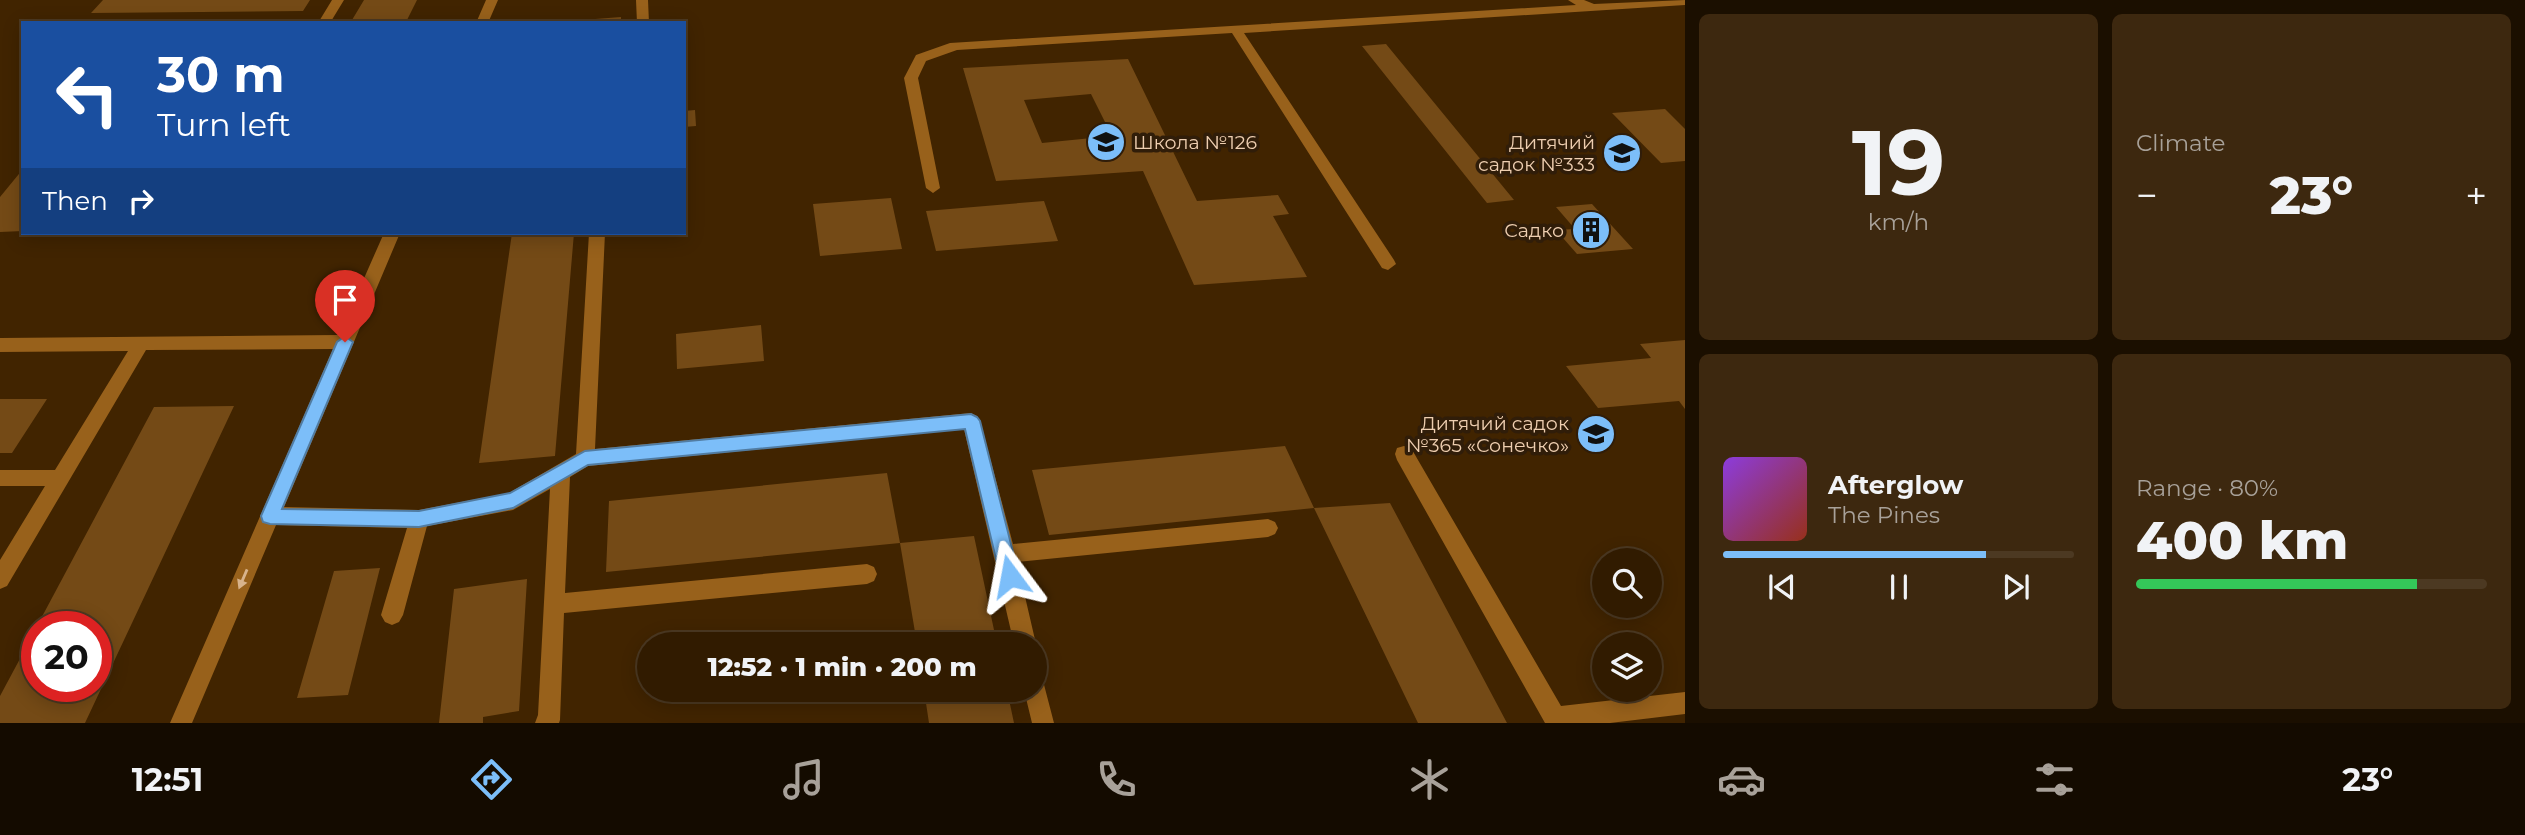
<!DOCTYPE html>
<html lang="en">
<head>
<meta charset="utf-8">
<style>
	body { margin:0; font-family:Montserrat,sans-serif; background:#3d280f; color:#f1f3f6; height:100vh; display:flex; flex-direction:column; font-size:26px; white-space:nowrap }
	* { box-sizing:border-box; margin:0 }
	p { font-size:23px; color:#a8a199 }
	.icon { flex:none; width:38px; height:38px; fill:none; stroke:currentColor; stroke-width:2; stroke-linecap:round; stroke-linejoin:round }
	.map { position:relative; flex:1; overflow:hidden }
	.side { display:flex; flex-direction:column; gap:14px; padding:14px; background:#1b0f00; width:840px }
	.side>* { flex:none }
	.hud { position:absolute; left:21px; top:21px; width:665px; height:214px; border-radius:0px; box-shadow:0 4px 18px #0003,0 0 0 2px #4c3922; background:#1a4fa0; color:#fff; overflow:hidden }
	.tools { position:absolute; left:1592px; top:548px; display:grid; gap:14px }
	.tools a { display:grid; place-items:center; width:70px; height:70px; border-radius:50%; background:#311b00; box-shadow:0 4px 18px #0003,0 0 0 2px #4c3922; font-size:35px }
	.speed { position:absolute; left:21px; top:611px; display:flex; gap:14px; font-size:35px; font-weight:700; text-align:center }
	.speed>* { display:grid; place-content:center; width:91px; height:91px; border-radius:50%; background:#311b00; box-shadow:0 4px 18px #0003,0 0 0 2px #4c3922; line-height:1 }
	.speed .limit { border:10px solid #d22; background:#fff; color:#111 }
	.pin { position:absolute; display:grid; place-items:center; width:60px; height:60px; color:#fff; margin:-72px -30px; border-radius:50% 50% 50% 0; rotate:-45deg; box-shadow:0 0 7px #0007 }
	.pin .icon { rotate:45deg }
	.me { position:absolute; width:77px; margin:-38px; rotate:347deg; stroke-linejoin:round; filter:drop-shadow(0 0 5px #0008) }
	.turn { display:flex; align-items:center; gap:24px; height:147px; padding:0 21px; font-size:32px }
	.turn .icon { width:91px; height:91px; stroke-width:2.5 }
	.turn b { display:block; font-size:49px; line-height:60px }
	.then { display:flex; align-items:center; height:66px; padding:0 21px; background:#0003; gap:14px; font-size:26px }
	.big { font-size:52px; font-weight:800; line-height:1.1 }
	.side .widget { flex:1; display:flex; flex-direction:column; justify-content:center; gap:10px; min-width:0; padding:0 24px; border-radius:10px; background:#3d280f }
	.side .dial { align-items:center; gap:0 }
	.dial b { font-size:91px; line-height:1 }
	.song { display:flex; align-items:center; gap:21px }
	.cover { width:84px; height:84px; border-radius:10px; background:linear-gradient(135deg,hsl(270 70% 55%),hsl(10 70% 35%)) }
	.played { height:7px; border-radius:4px; background:linear-gradient(90deg,#7cbef9 75%,#4c3922 75%) }
	.keys { display:flex; justify-content:space-around; direction:ltr }
	.heat { display:flex; justify-content:space-between; align-items:center; font-size:38px; direction:ltr }
	.charge { height:10px; border-radius:5px; background:linear-gradient(90deg,#34c759 80%,#4c3922 0) }
	.side .tiles { flex:1; display:grid; gap:14px; grid-template-columns:repeat(2,1fr) }
	.trip { position:absolute; left:637px; top:632px; width:410px; height:70px; border-radius:35px; background:#311b00; box-shadow:0 4px 18px #0003,0 0 0 2px #4c3922; font-weight:800; line-height:70px; text-align:center }
	.tabs { display:flex; height:112px; justify-content:space-around; align-items:center; background:#140b00; color:#a8a199 }
	.tabs .icon { width:49px; height:49px }
	.tabs .current { color:#7cbef9 }
	.tabs b { font-size:32px; color:#f1f3f6 }
	main { display:flex; flex:1; min-height:0 }
	.map>svg:first-child { display:block }
	.building { fill:#744a16; fill-rule:evenodd }
	.lines { fill:none; stroke-linecap:round; stroke-linejoin:round }
	.minor { fill:#98611b; fill-rule:evenodd }
	.oneway { fill:#d8b38b }
	.route { fill:#7cbef9; stroke:#517ca2; stroke-width:2 }
	.labels { text-anchor:middle; stroke-width:7; stroke-linejoin:round; paint-order:stroke }
	.poi-label { font-size:19px; fill:#eeceb0; stroke:#301d09; text-anchor:end }
</style>
</head>
<body>
<main>
<div class="map">
<svg width="1685" height="723" viewBox="0 0 1685 723">
	<rect width="100%" height="100%" fill="#412400"/>
	<path class="building" d="M103,0H310L303,11L91,13Z
		M364,0H417L407,20H352Z
		M621,17V23H569V21Z
		M1386,44L1514,200L1487,203L1362,46Z
		M1128,59L1197,201L1278,195L1289,214L1273,216L1307,277L1194,285L1143,171L996,181L963,68ZM1091,94L1112,136L1042,143L1024,100Z
		M1665,109L1685,129V161L1661,163L1612,113Z
		M695,110L696,126L684,127V111Z
		M23,169V231L0,232V197Z
		M891,198L902,249L820,256L813,204Z
		M1044,201L1058,241L936,251L926,211Z
		M1592,204L1633,249L1577,254L1556,230L1575,229L1556,207Z
		M512,233H574L555,456L479,463Z
		M761,325L764,361L677,369L676,334Z
		M1685,340V409L1679,401L1598,408L1566,366L1651,358L1640,344Z
		M0,399H47L12,453H0Z
		M234,406L85,723H0V696L37,627V686H96V626H37L154,407Z
		M1285,446L1314,508L1049,535L1032,470Z
		M887,473L900,543L606,572L609,501Z
		M1390,503L1507,723H1418L1314,508Z
		M974,536L997,644H917L900,543Z
		M380,568L348,695L297,698L334,571Z
		M527,579L519,711L483,717V723H439L454,589Z
		M924,690H1007L1014,723H929Z"/>
	<g class="lines">
		<path class="minor" d="M332,0H344L330,23H318Z
			M486,0H498L488,23H476Z
			M636,0H648L649,23H637Z
			M1568,0H1584L1594,4L1685,0V5L1244,33L1394,260L1396,264L1388,270L1382,268L1232,33L957,50L926,61L918,78L940,188L933,193L926,188L904,78L916,55L950,43L1576,5Z
			M384,233H400L284,507L419,510L509,493L576,454L589,233H605L595,449L971,413L977,416L980,421L1013,544L1268,519L1275,522L1278,528L1275,534L1268,537L1017,562L1036,644L1034,648V644H1014L964,429L588,466L570,477L565,593L867,564L874,567L877,574L874,581L867,584L564,613L560,720L559,723H535L538,715L550,489L513,510L427,526L403,615L399,622L392,625L385,622L381,615L407,528L276,525L192,723H170L333,349L146,350L7,586L0,589V560L45,486H0V470H55L128,351L0,352V338L339,335Z
			M1404,446L1411,448L1561,706L1685,692V714L1610,723H1545L1397,460L1395,454L1397,448Z
			M1034,674L1042,677L1054,723H1032L1024,690H1034Z"/>
	</g>
	<defs><path id="oneway-solid" d="M-6-.8H1V-3.2L6.5 0L1 3.2V.8H-6Z" transform="scale(1.75)"/></defs>
	<use class="oneway" href="#oneway-solid" transform="translate(243 579) rotate(113)"/>
	<path class="route" d="M345,336L353,342L282,509L419,511L510,493L585,451L971,414L977,417L980,421L1019,576L1016,583L1010,585L1003,583L1000,576L965,429L588,465L513,508L419,527L270,524L263,522L261,516L337,342Z"/>
	<defs>
		<symbol id="school-disc" viewBox="-11 -11 22 22"><circle r="9.5" fill="#7cbef9" stroke="#301d09"/><path d="M0-5L7-2L0 1L-7-2ZM-4 1L0 2.5L4 1V4Q0 6-4 4Z" fill="#111"/></symbol>
		<symbol id="building-disc" viewBox="-11 -11 22 22"><circle r="9.5" fill="#7cbef9" stroke="#301d09"/><path d="M-4-6H4V6H1V3H-1V6H-4ZM-2.5-4.3h1.7v1.8h-1.7ZM.8-4.3h1.7v1.8H.8ZM-2.5-1h1.7V.8h-1.7ZM.8-1h1.7V.8H.8Z" fill="#111"/></symbol>
	</defs>
	<g fill-rule="evenodd">
		<use href="#school-disc" x="1084" y="120" width="44" height="44"/>
		<use href="#school-disc" x="1600" y="131" width="44" height="44"/>
		<use href="#building-disc" x="1569" y="208" width="44" height="44"/>
		<use href="#school-disc" x="1574" y="412" width="44" height="44"/>
	</g>
	<g class="labels">
		<g class="poi-label">
			<text x="1133" y="149" text-anchor="start">Школа №126</text>
			<text x="1595" y="149">Дитячий<tspan x="1595" dy="22">садок №333</tspan></text>
			<text x="1564" y="237">Садко</text>
			<text x="1569" y="430">Дитячий садок<tspan x="1569" dy="22">№365 «Сонечко»</tspan></text>
		</g>
	</g>
</svg>
<div class="tools">
<a><svg class="icon" aria-label="search" viewBox="0 0 24 24"><circle cx="10" cy="10" r="6"/><path d="M15 15l6 6"/></svg></a>
<a><svg class="icon" aria-label="layers" viewBox="0 0 24 24"><path d="M12 4l9 5-9 5-9-5zM3 14l9 5 9-5"/></svg></a>
</div>
<div class="speed"><div class="limit">20</div></div>
<div class="pin" style="left:345px;top:342px;background:#d93025"><svg class="icon" aria-label="arrive" viewBox="0 0 24 24"><path d="M6 21V4h12l-3 4 3 4H6"/></svg></div>
<svg class="me" style="left:1010px;top:576px" viewBox="-20 -20 40 40"><path d="M0-17L14 15 0 8-14 15z" fill="#7cbef9" stroke="#fff" stroke-width="4"/></svg>
<div class="trip">12:52 · 1 min · 200 m</div>
<div class="hud">
<div class="turn"><svg class="icon" aria-label="left" viewBox="0 0 24 24"><path d="M17 20v-9H6M10 6l-5 5 5 5"/></svg><div><b>30 m</b>Turn left</div></div>
<div class="then">Then<svg class="icon" aria-label="right" viewBox="0 0 24 24"><path d="M7 20v-9h11M14 6l5 5-5 5"/></svg></div>
</div>
</div>
<section class="side">
<div class="tiles">
<div class="widget dial"><b>19</b><p>km/h</p></div>
<div class="widget"><p>Climate</p>
<div class="heat"><a>−</a><b class="big">23°</b><a>+</a></div>
</div>
<div class="widget">
<div class="song"><i class="cover"></i><div><b>Afterglow</b><p>The Pines</p></div></div>
<div class="played"></div>
<div class="keys"><svg class="icon" aria-label="previous" viewBox="0 0 24 24"><path d="M18 5L8 12l10 7zM5 5v14"/></svg><svg class="icon" aria-label="pause" viewBox="0 0 24 24"><path d="M8 5v14M16 5v14"/></svg><svg class="icon" aria-label="next" viewBox="0 0 24 24"><path d="M6 5l10 7-10 7zM19 5v14"/></svg></div>
</div>
<div class="widget"><p>Range · 80%</p><b class="big">400 km</b><div class="charge"></div></div>
</div>
</section>
</main>
<nav class="tabs">
<b>12:51</b>
<svg class="icon current" aria-label="directions" viewBox="0 0 24 24"><path d="M12 3l9 9-9 9-9-9zM9 14v-3h6M13 9l2 2-2 2"/></svg>
<svg class="icon" aria-label="music" viewBox="0 0 24 24"><path d="M9 18V5l10-2v13"/><circle cx="6" cy="18" r="3"/><circle cx="16" cy="16" r="3"/></svg>
<svg class="icon" aria-label="phone" viewBox="0 0 24 24"><path d="M5 4h4l2 5-3 2q2 4 5 5l2-3 5 2v4C11 20 4 13 5 4z"/></svg>
<svg class="icon" aria-label="climate" viewBox="0 0 24 24"><path d="M12 3v18M4 7l16 10M4 17L20 7"/></svg>
<svg class="icon" aria-label="car" viewBox="0 0 24 24"><path d="M5 17H2v-5l4-1 3-4h7l3 4 3 1v5h-3M9 17h6M6 11h13"/><circle cx="7" cy="17" r="2"/><circle cx="17" cy="17" r="2"/></svg>
<svg class="icon" aria-label="filters" viewBox="0 0 24 24"><path d="M4 7h16M4 17h16"/><circle cx="9" cy="7" r="2"/><circle cx="15" cy="17" r="2"/></svg>
<b>23°</b>
</nav>
</body>
</html>
